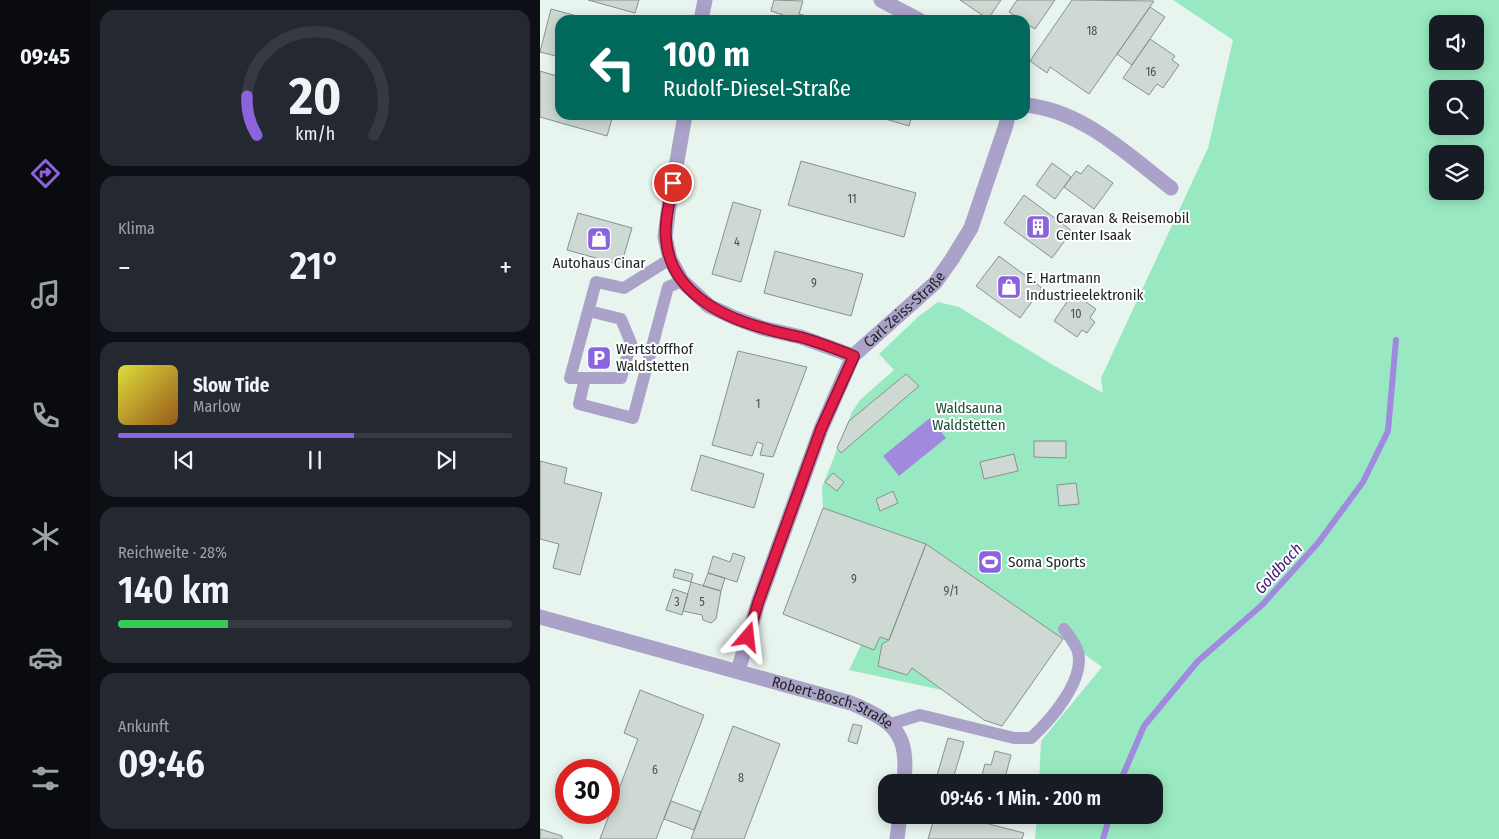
<!DOCTYPE html>
<html lang="de">
<head>
<meta charset="utf-8">
<style>
	body { margin:0; font-family:"Fira Sans Condensed",sans-serif; background:#242831; color:#f1f3f6; height:100vh; display:flex; flex-direction:column; font-size:19px; white-space:nowrap }
	* { box-sizing:border-box; margin:0 }
	p { font-size:16px; color:#9ea1a6 }
	.icon { flex:none; width:28px; height:28px; fill:none; stroke:currentColor; stroke-width:2; stroke-linecap:round; stroke-linejoin:round }
	.map { position:relative; flex:1; overflow:hidden }
	.details { display:flex; flex-direction:column; gap:10px; padding:10px; background:#0d0f14; width:450px }
	.details>* { flex:none }
	.banner { position:absolute; left:15px; top:15px; width:475px; height:105px; border-radius:15px; box-shadow:0 2px 12px #0003; background:#00695c; color:#fff; overflow:hidden }
	.buttons { position:absolute; left:889px; top:15px; display:grid; gap:10px }
	.buttons a { display:grid; place-items:center; width:55px; height:55px; border-radius:10px; background:#171b24; box-shadow:0 2px 12px #0003; font-size:25px }
	.speed { position:absolute; left:15px; top:759px; display:flex; gap:10px; font-size:25px; font-weight:700; text-align:center }
	.speed>* { display:grid; place-content:center; width:65px; height:65px; border-radius:50%; background:#171b24; box-shadow:0 2px 12px #0003; line-height:1 }
	.speed .limit { border:8px solid #d22; background:#fff; color:#111 }
	.pin { position:absolute; display:grid; place-items:center; width:42px; height:42px; color:#fff; margin:-21px; border:2px solid #fff; border-radius:50%; box-shadow:0 1px 5px #0007 }
	.me { position:absolute; width:55px; margin:-28px; rotate:17deg; stroke-linejoin:round; filter:drop-shadow(0 0 4px #0008) }
	.turn { display:flex; align-items:center; gap:18px; height:105px; padding:0 25px; font-size:22px }
	.turn .icon { width:65px; height:65px; stroke-width:2.5 }
	.turn b { display:block; font-size:35px; line-height:42px }
	.big { font-size:38px; font-weight:600; line-height:1.1 }
	.details .card { flex:1; display:flex; flex-direction:column; justify-content:center; gap:8px; min-width:0; padding:0 18px; border-radius:15px; background:#242831 }
	.details .dial { align-items:center; gap:0 }
	.dial svg { height:130px; overflow:visible; fill:none; stroke:#363941; stroke-width:7; stroke-linecap:round; text-anchor:middle }
	.dial text { fill:#f1f3f6; stroke:none }
	.song { display:flex; align-items:center; gap:15px }
	.cover { width:60px; height:60px; border-radius:8px; background:linear-gradient(135deg,hsl(60 70% 55%),hsl(30 70% 35%)) }
	.played { height:5px; border-radius:2px; background:linear-gradient(90deg,#8b63de 60%,#363941 60%) }
	.keys { display:flex; justify-content:space-around; direction:ltr }
	.heat { display:flex; justify-content:space-between; align-items:center; font-size:28px; direction:ltr }
	.charge { height:8px; border-radius:4px; background:linear-gradient(90deg,#34c759 28%,#363941 0) }
	.trip { position:absolute; left:338px; top:774px; width:285px; height:50px; border-radius:15px; background:#171b24; box-shadow:0 2px 12px #0003; font-weight:600; line-height:50px; text-align:center }
	main { display:flex; flex:1; min-height:0 }
	.menu { display:flex; flex-direction:column; width:90px; justify-content:space-around; align-items:center; background:#090b0e; color:#9ea1a6 }
	.menu .icon { width:35px; height:35px }
	.menu .selected { color:#8b63de }
	.menu b { font-size:22px; color:#f1f3f6 }
	.map>svg:first-child { display:block }
	.green { fill:#98e9c1; fill-rule:evenodd }
	.water { fill:#a089de }
	.lines { fill:none; stroke-linecap:round; stroke-linejoin:round }
	.stream { stroke:#a089de; stroke-width:6 }
	.building { fill:#cdd9d2; stroke:#87928c }
	.lane { stroke:#aba2c9; stroke-width:12 }
	.street { stroke:#aba2c9; stroke-width:15 }
	.route-casing { stroke:#92132f; stroke-width:12 }
	.route { stroke:#e11d48; stroke-width:9 }
	.labels { text-anchor:middle; stroke-width:4; stroke-linejoin:round; paint-order:stroke }
	.number-label { font-size:12px; fill:#4a504c }
	.poi-label { font-size:15px; fill:#1e2220; stroke:#fdfffe; text-anchor:start }
	.street-label { font-size:15px; fill:#1e2220; stroke:#fdfffe }
	.park-label { font-size:15px; fill:#204e39; stroke:#fdfffe }
	.water-label { font-size:16px; font-style:italic; fill:#3e1478; stroke:#fdfffe }
</style>
</head>
<body>
<main>
<nav class="menu">
<b>09:45</b>
<svg class="icon selected" aria-label="directions" viewBox="0 0 24 24"><path d="M12 3l9 9-9 9-9-9zM9 14v-3h6M13 9l2 2-2 2"/></svg>
<svg class="icon" aria-label="music" viewBox="0 0 24 24"><path d="M9 18V5l10-2v13"/><circle cx="6" cy="18" r="3"/><circle cx="16" cy="16" r="3"/></svg>
<svg class="icon" aria-label="phone" viewBox="0 0 24 24"><path d="M5 4h4l2 5-3 2q2 4 5 5l2-3 5 2v4C11 20 4 13 5 4z"/></svg>
<svg class="icon" aria-label="climate" viewBox="0 0 24 24"><path d="M12 3v18M4 7l16 10M4 17L20 7"/></svg>
<svg class="icon" aria-label="car" viewBox="0 0 24 24"><path d="M5 17H2v-5l4-1 3-4h7l3 4 3 1v5h-3M9 17h6M6 11h13"/><circle cx="7" cy="17" r="2"/><circle cx="17" cy="17" r="2"/></svg>
<svg class="icon" aria-label="filters" viewBox="0 0 24 24"><path d="M4 7h16M4 17h16"/><circle cx="9" cy="7" r="2"/><circle cx="15" cy="17" r="2"/></svg>
</nav>
<section class="details">
<div class="card dial"><svg viewBox="0 0 100 80">
<path d="M14 69A42 42 0 1 1 86 69"/>
<path d="M14 69A42 42 0 0 1 8 45" stroke="#8b63de"/>
<text x="50" y="56" font-size="32" font-weight="700">20</text>
<text x="50" y="72" font-size="11">km/h</text>
</svg></div>
<div class="card"><p>Klima</p>
<div class="heat"><a>−</a><b class="big">21°</b><a>+</a></div>
</div>
<div class="card">
<div class="song"><i class="cover"></i><div><b>Slow Tide</b><p>Marlow</p></div></div>
<div class="played"></div>
<div class="keys"><svg class="icon" aria-label="previous" viewBox="0 0 24 24"><path d="M18 5L8 12l10 7zM5 5v14"/></svg><svg class="icon" aria-label="pause" viewBox="0 0 24 24"><path d="M8 5v14M16 5v14"/></svg><svg class="icon" aria-label="next" viewBox="0 0 24 24"><path d="M6 5l10 7-10 7zM19 5v14"/></svg></div>
</div>
<div class="card"><p>Reichweite · 28%</p><b class="big">140 km</b><div class="charge"></div></div>
<div class="card"><p>Ankunft</p><b class="big">09:46</b></div>
</section>
<div class="map">
<svg width="959" height="839" viewBox="0 0 959 839">
	<rect width="100%" height="100%" fill="#e8f4ee"/>
	<path class="green" d="M633,0H959V839H495L497,815H614V782H499L501,741L562,667L523,639L462,726L444,720L402,690L309,670L321,645L243,614L283,508L282,487L312,412L320,400L354,370L339,354L379,316L398,302L419,307L513,365L563,393L561,378L668,148L693,40ZM898,24H935V61H898ZM898,89H935V126H898ZM898,154H935V191H898Z"/>
	<path class="water" d="M390,418L406,438L359,476L343,456Z"/>
	<g class="lines">
		<path class="stream" d="M580,782L604,726L658,661L722,605L778,543L823,482L848,431L856,340
			M563,839L570,815"/>
	</g>
	<path class="building" d="M48,0H99L95,13Z
		M234,0L263,1L259,14L274,18V20H242L243,15L231,11Z
		M420,0H461L448,19Z
		M477,0H515L495,29L485,23V20H481L469,12Z
		M532,0L614,1L549,94L510,67L507,73L490,61Z
		M610,7L625,17L592,65L577,54Z
		M11,9L52,20H20V57L0,52Z
		M610,39L635,56L632,60L639,65L623,88L617,84L609,95L583,78Z
		M0,71L20,77V115H73L67,136L0,117Z
		M332,115H372L369,126Z
		M261,161L376,193L364,237L248,205Z
		M512,163L531,177L515,199L496,185Z
		M548,165L573,183L554,209L524,187L536,171L541,174Z
		M484,195L532,231L512,258L464,223Z
		M193,202L221,210L201,282L172,274Z
		M38,213L92,228L81,265L27,250Z
		M235,251L323,274L311,316L224,293Z
		M459,256L502,288L480,318L436,286Z
		M533,293L556,309L550,318L555,322L547,333L542,330L537,337L514,321Z
		M198,351L267,367L233,457L220,455L223,444L217,442L212,456L172,445Z
		M366,374L379,386L301,453L297,448L309,421Z
		M494,441H526V458L494,457Z
		M474,454L478,471L444,479L440,462Z
		M161,455L224,474L214,508L151,490Z
		M0,461L27,468L24,483L62,493L40,575L13,568L19,544L0,539Z
		M293,473L304,482L297,491L285,482Z
		M536,483L539,504L519,506L517,485Z
		M353,491L358,503L340,511L336,499Z
		M283,508L386,544L349,640L340,637L334,650L243,614Z
		M386,544L523,639L462,726L444,720L372,668L367,675L338,666L342,644L349,640Z
		M193,553L205,557L197,582L168,573L173,556L190,562Z
		M135,569L153,574L151,582L133,577Z
		M168,573L185,578L181,591L163,586Z
		M151,582L181,591L176,619L171,623L163,620L162,615L143,611Z
		M133,589L148,594L142,615L126,610Z
		M100,690L164,715L116,839H60L98,739L84,733Z
		M313,724L322,726L317,744L308,741Z
		M193,726L240,744L204,839H151Z
		M408,738L424,742L412,782H395Z
		M455,751L471,755L464,782H446L447,781L441,779L445,764L451,765Z
		M131,801L161,812L154,830L124,819Z
		M395,815H414L484,833L482,839H388Z
		M0,829L22,836V839H0Z"/>
	<g class="lines">
		<path class="lane" d="M49,311L81,319L91,343L81,378H45L39,404L93,418L128,287L142,281
			M45,378H30L56,282L84,288L130,259
			M351,724L380,715L474,738H491C511,720 545,680 538,652C536,644 529,636 524,629"/>
		<g class="street">
			<path d="M341,0L379,20"/>
			<path d="M161,20L165,0"/>
			<path d="M485,105C542,110 587,154 631,188"/>
			<path d="M145,115L128,213L125,237L130,259L142,281L169,306L195,318L222,328L261,337L313,356"/>
			<path id="s1" d="M0,617L311,703C354,722 369,732 364,782"/>
			<path id="s2" d="M198,671L218,603L281,429L313,356L395,283L412,259L431,228L466,125L468,115"/>
			<path d="M357,839L360,815"/>
		</g>
	</g>
	<g class="lines">
		<defs>
			<path id="route" d="M133,183C130,201 124,221 126,239C130,290 179,316 223,328C235,332 248,334 260,337C278,342 296,349 314,356L281,429L218,603L208,637"/>
		</defs>
		<use href="#route" class="route-casing"/>
		<use href="#route" class="route"/>
	</g>
	<defs>
		<symbol id="building-square" viewBox="-11 -11 22 22"><rect x="-9" y="-9" width="18" height="18" rx="4" fill="#8b63de" stroke="#fdfffe"/><path d="M-4-6H4V6H1V3H-1V6H-4ZM-2.5-4.3h1.7v1.8h-1.7ZM.8-4.3h1.7v1.8H.8ZM-2.5-1h1.7V.8h-1.7ZM.8-1h1.7V.8H.8Z" fill="#fff"/></symbol>
		<symbol id="shop-square" viewBox="-11 -11 22 22"><rect x="-9" y="-9" width="18" height="18" rx="4" fill="#8b63de" stroke="#fdfffe"/><path d="M-5-2.5h2.3a2.7 3.5 0 0 1 5.4 0H5L5.5 6h-11ZM-1.5-2.5h3a1.5 2.3 0 0 0-3 0Z" fill="#fff"/></symbol>
		<symbol id="parking-square" viewBox="-11 -11 22 22"><rect x="-9" y="-9" width="18" height="18" rx="4" fill="#8b63de" stroke="#fdfffe"/><path d="M-3.5-5.5H1a3.5 3.5 0 0 1 0 7H-1V5.5H-3.5ZM-1-3.4V-.6H.8a1.4 1.4 0 0 0 0-2.8Z" fill="#fff"/></symbol>
		<symbol id="stadium-square" viewBox="-11 -11 22 22"><rect x="-9" y="-9" width="18" height="18" rx="4" fill="#8b63de" stroke="#fdfffe"/><path d="M0-5a6.5 5 0 1 0 0 10a6.5 5 0 1 0 0-10ZM-3.5-1.8h7v3.6h-7Z" fill="#fff"/></symbol>
	</defs>
	<g fill-rule="evenodd">
		<use href="#building-square" x="484" y="213" width="28" height="28"/>
		<use href="#shop-square" x="45" y="225" width="28" height="28"/>
		<use href="#shop-square" x="455" y="273" width="28" height="28"/>
		<use href="#parking-square" x="45" y="344" width="28" height="28"/>
		<use href="#stadium-square" x="436" y="548" width="28" height="28"/>
	</g>
	<g class="labels">
		<g class="number-label">
			<text x="552" y="35">18</text>
			<text x="611" y="76">16</text>
			<text x="312" y="203">11</text>
			<text x="197" y="246">4</text>
			<text x="274" y="287">9</text>
			<text x="536" y="318">10</text>
			<text x="218" y="408">1</text>
			<text x="314" y="583">9</text>
			<text x="411" y="595">9/1</text>
			<text x="137" y="606">3</text>
			<text x="162" y="606">5</text>
			<text x="115" y="774">6</text>
			<text x="201" y="782">8</text>
		</g>
		<g class="poi-label">
			<text x="516" y="223">Caravan &amp; Reisemobil<tspan x="516" dy="17">Center Isaak</tspan></text>
			<text x="59" y="268" text-anchor="middle">Autohaus Cinar</text>
			<text x="486" y="283">E. Hartmann<tspan x="486" dy="17">Industrieelektronik</tspan></text>
			<text x="76" y="354">Wertstoffhof<tspan x="76" dy="17">Waldstetten</tspan></text>
			<text x="468" y="567">Soma Sports</text>
		</g>
		<g class="street-label">
			<text dy="5" stroke="none"><textPath href="#s2" startOffset="405">Carl-Zeiss-Straße</textPath></text>
			<text dy="5" stroke="none"><textPath href="#s1" startOffset="305">Robert-Bosch-Straße</textPath></text>
		</g>
		<g class="park-label">
			<text x="429" y="413">Waldsauna<tspan x="429" dy="17">Waldstetten</tspan></text>
		</g>
		<g class="water-label">
			<text transform="translate(738 568) rotate(-48)" y="6">Goldbach</text>
		</g>
	</g>
</svg>
<div class="buttons">
<a><svg class="icon" aria-label="sound" viewBox="0 0 24 24"><path d="M4 9h4l5-4v14l-5-4H4zM17 9q2 3 0 6"/></svg></a>
<a><svg class="icon" aria-label="search" viewBox="0 0 24 24"><circle cx="10" cy="10" r="6"/><path d="M15 15l6 6"/></svg></a>
<a><svg class="icon" aria-label="layers" viewBox="0 0 24 24"><path d="M12 4l9 5-9 5-9-5zM3 14l9 5 9-5"/></svg></a>
</div>
<div class="speed"><div class="limit">30</div></div>
<div class="pin" style="left:133px;top:183px;background:#d93025"><svg class="icon" aria-label="arrive" viewBox="0 0 24 24"><path d="M6 21V4h12l-3 4 3 4H6"/></svg></div>
<svg class="me" style="left:208px;top:637px" viewBox="-20 -20 40 40"><path d="M0-17L14 15 0 8-14 15z" fill="#e11d48" stroke="#fff" stroke-width="4"/></svg>
<div class="trip">09:46 · 1 Min. · 200 m</div>
<div class="banner">
<div class="turn"><svg class="icon" aria-label="left" viewBox="0 0 24 24"><path d="M17 20v-9H6M10 6l-5 5 5 5"/></svg><div><b>100 m</b>Rudolf-Diesel-Straße</div></div>
</div>
</div>
</main>
</body>
</html>
